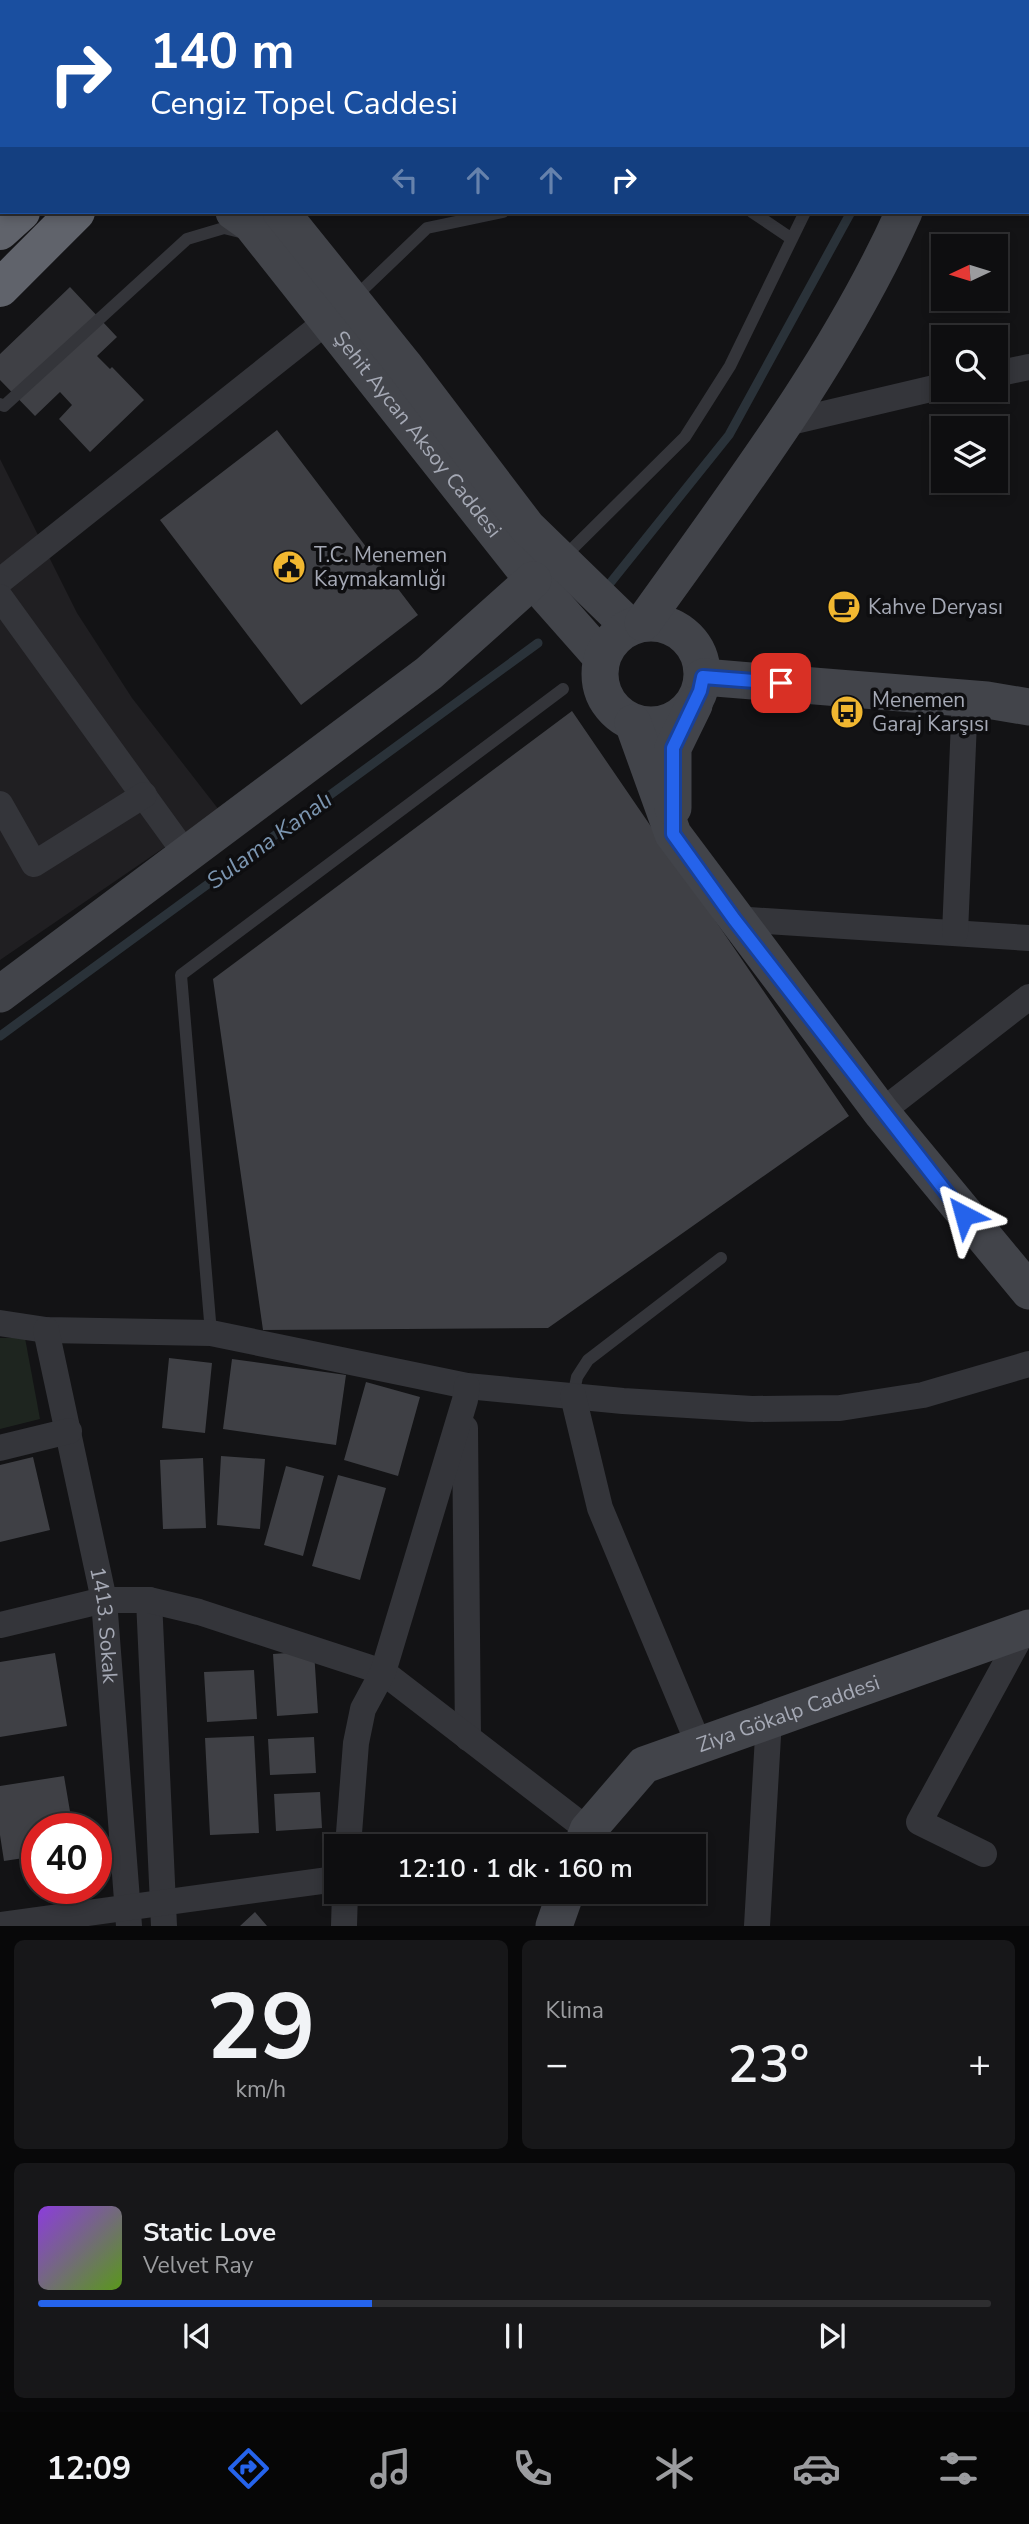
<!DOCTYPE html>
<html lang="tr">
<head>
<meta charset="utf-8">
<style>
	body { margin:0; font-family:"Nunito Sans",sans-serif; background:#171719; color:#f1f3f6; height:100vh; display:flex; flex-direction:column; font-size:26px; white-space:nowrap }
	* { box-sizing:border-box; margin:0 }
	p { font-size:23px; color:#9b9c9f }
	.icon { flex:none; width:38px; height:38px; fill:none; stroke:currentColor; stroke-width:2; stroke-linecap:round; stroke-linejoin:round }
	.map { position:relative; height:1926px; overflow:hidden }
	.panel { display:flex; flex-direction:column; gap:14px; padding:14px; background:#080809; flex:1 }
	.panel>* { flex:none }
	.banner { position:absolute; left:0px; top:0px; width:1029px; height:214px; box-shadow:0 4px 10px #0003,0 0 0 2px #2e2e30; background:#1a4fa0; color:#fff; overflow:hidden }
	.needle { width:46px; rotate:266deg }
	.buttons { position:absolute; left:931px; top:234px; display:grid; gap:14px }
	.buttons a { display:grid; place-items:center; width:77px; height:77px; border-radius:0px; background:#0e0e10; box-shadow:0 4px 10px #0003,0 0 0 2px #2e2e30; font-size:35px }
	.speed { position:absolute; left:21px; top:1813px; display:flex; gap:14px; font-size:35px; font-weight:700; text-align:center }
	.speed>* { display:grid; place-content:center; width:91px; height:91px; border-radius:50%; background:#0e0e10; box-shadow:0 4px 10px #0003,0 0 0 2px #2e2e30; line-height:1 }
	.speed .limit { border:10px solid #d22; background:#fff; color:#111 }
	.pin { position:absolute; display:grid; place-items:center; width:60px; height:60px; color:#fff; margin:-30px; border-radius:14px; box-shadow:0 4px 10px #0006 }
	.me { position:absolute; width:77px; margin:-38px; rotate:321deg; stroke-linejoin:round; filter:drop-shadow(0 0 5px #0008) }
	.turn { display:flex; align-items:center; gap:24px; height:147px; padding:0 35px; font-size:32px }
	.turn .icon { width:91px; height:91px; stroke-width:2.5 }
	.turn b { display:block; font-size:49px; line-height:60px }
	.lanes { display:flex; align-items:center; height:66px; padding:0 35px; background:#0003; justify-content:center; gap:35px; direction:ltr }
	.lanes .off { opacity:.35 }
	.big { font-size:52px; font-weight:600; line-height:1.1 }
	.panel .card { flex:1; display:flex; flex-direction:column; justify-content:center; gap:10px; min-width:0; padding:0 24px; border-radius:10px; background:#171719 }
	.panel .dial { align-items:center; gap:0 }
	.dial b { font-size:91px; line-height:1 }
	.song { display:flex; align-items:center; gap:21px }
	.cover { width:84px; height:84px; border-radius:10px; background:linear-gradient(135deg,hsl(270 70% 55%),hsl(90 70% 35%)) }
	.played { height:7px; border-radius:4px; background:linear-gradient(90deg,#2563eb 35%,#2e2e30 35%) }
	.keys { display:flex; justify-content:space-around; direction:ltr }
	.heat { display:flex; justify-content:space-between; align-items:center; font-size:38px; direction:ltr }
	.panel .tiles { flex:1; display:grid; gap:14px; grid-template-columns:1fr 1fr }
	.card:last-child { grid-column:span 2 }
	.trip { position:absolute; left:324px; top:1834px; width:382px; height:70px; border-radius:0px; background:#0e0e10; box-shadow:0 4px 10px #0003,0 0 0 2px #2e2e30; font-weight:600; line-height:70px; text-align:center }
	.tab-bar { display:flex; height:112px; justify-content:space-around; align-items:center; background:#060606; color:#9b9c9f }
	.tab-bar .icon { width:49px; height:49px }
	.tab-bar .current { color:#2563eb }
	.tab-bar b { font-size:32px; color:#f1f3f6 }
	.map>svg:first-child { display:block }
	.built { fill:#201f22 }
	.green { fill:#1e251f }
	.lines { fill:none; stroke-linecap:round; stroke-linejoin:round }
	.stream { stroke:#2a3239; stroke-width:9 }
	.building { fill:#3f4045 }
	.highway-tunnel { stroke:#303135; stroke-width:38; stroke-dasharray:38 19; stroke-linecap:butt }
	.lane { stroke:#34353a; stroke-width:12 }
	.street { stroke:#34353a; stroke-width:26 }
	.secondary { stroke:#42444a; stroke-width:37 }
	.highway { stroke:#60636b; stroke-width:38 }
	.route-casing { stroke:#184099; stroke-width:18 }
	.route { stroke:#2563eb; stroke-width:12 }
	.labels { text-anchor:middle; stroke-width:7; stroke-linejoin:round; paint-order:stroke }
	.street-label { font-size:21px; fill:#a5a9b5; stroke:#0e0e10 }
	.poi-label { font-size:21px; fill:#a5a9b5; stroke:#0e0e10; text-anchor:start }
	.water-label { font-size:23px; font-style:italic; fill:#7c96b1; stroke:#0e0e10 }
</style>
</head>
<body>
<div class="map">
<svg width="1029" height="1926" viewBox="0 0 1029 1926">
	<rect width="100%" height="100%" fill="#131315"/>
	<path class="built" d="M0,459L77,613L132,698L219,810L0,960Z"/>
	<path class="green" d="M0,1338H25L40,1419L0,1429Z"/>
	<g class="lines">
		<path class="stream" d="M916,2L917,0
			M607,587L729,435L851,212
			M0,1036L538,643"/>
	</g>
	<path class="building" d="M70,287L117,337L97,356L110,369L112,367L144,400L90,452L59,419L72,405L60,392L35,416L0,380V354Z
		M277,430L418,615L301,705L160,520Z
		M572,711L849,1116L548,1328L263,1330L213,979Z
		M169,1358L212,1363L205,1433L162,1428Z
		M232,1359L346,1375L336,1445L223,1429Z
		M366,1382L420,1397L398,1476L344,1460Z
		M221,1456L265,1459L260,1529L217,1525Z
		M33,1457L50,1530L0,1542V1465Z
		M203,1458L206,1528L163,1529L160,1460Z
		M286,1466L324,1476L303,1556L264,1545Z
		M338,1475L386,1488L360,1580L312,1566Z
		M314,1651L318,1713L277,1716L273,1654Z
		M55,1653L67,1726L0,1737V1662Z
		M254,1670L257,1719L207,1722L204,1672Z
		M254,1736L259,1833L210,1835L205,1738Z
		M314,1737L316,1773L270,1775L268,1739Z
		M64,1776L73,1829H37V1856L4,1861L0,1835V1786Z
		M320,1792L322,1828L276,1831L274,1794Z
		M255,1912L267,1926H240Z"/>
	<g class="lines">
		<path class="highway-tunnel" d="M0,168L2,167"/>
		<path class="lane" d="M880,2V0
			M752,212L792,239
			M354,298L427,228L503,212
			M0,404L4,406L187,239L224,228L240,232
			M564,557L685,437L730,366L805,212
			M211,1333L181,975L563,689
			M573,1396L577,1377L588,1360L721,1258"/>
		<g class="street">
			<path d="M996,374L1029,367"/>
			<path d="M786,423L943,386"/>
			<path d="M0,581L326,322"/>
			<path d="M0,597L188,857"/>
			<path d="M0,804L34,864L144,795"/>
			<path d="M734,919L1029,938"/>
			<path d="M955,933L965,698"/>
			<path d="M881,1112L1029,997"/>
			<path d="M0,1323L46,1330L211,1333L467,1386L623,1401L752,1409L840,1408L923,1395L1029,1364"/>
			<path id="s1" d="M46,1330L104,1600L129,1926"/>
			<path d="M573,1396L600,1508L699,1745"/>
			<path d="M465,1428L468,1738"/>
			<path d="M0,1448L69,1431"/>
			<path d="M149,1600L164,1926"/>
			<path d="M0,1625L104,1600H149L199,1612L383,1672L588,1830"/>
			<path d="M348,1846L356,1743L363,1709L383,1672L465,1400L467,1386"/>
			<path d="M984,1854L919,1822L1023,1632"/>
			<path d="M0,1925L336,1879"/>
			<path d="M344,1926L345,1892"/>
			<path d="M757,1926L769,1719"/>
		</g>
		<g class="secondary">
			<path d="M21,0V2"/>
			<path d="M967,2V0"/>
			<path id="s2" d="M234,212L251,224L533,580L602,658"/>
			<path d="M281,212L404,365L527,527L630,627"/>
			<circle cx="651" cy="674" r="51"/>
			<path d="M643,623C737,491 837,361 904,212"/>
			<path d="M703,677L987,700L1029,707"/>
			<path d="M633,723L673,834L881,1112L1029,1291"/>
			<path d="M673,808V748L694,705"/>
			<path d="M0,994L429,673L533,580"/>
			<path id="s3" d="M582,1846L588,1830L644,1765L1029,1628"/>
			<path d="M554,1926L566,1892"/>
		</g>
		<path class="highway" d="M102,2L104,0
			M201,2L203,0
			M275,2L277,0
			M331,2L333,0
			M0,83L2,82
			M0,231L21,212
			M0,288L76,212"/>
	</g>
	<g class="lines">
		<defs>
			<path id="route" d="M781,683L703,677L700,691L673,748V834L734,919L964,1215"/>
		</defs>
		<use href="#route" class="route-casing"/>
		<use href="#route" class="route"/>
	</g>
	<defs>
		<symbol id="civic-disc" viewBox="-11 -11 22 22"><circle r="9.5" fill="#f1b730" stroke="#0e0e10"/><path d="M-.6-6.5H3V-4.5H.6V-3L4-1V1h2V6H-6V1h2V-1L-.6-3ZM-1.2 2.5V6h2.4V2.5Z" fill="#111"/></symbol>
		<symbol id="cafe-disc" viewBox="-11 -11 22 22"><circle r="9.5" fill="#f1b730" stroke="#0e0e10"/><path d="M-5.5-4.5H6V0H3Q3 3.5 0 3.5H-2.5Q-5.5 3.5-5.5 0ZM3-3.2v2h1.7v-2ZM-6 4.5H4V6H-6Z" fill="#111"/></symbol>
		<symbol id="bus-disc" viewBox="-11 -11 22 22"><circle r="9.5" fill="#f1b730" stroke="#0e0e10"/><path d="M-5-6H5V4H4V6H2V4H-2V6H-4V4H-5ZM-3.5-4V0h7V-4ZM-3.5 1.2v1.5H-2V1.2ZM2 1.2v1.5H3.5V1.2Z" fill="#111"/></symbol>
	</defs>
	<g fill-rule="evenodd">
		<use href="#civic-disc" x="270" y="548" width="38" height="38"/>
		<use href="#cafe-disc" x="825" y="588" width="38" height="38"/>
		<use href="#bus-disc" x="828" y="693" width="38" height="38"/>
	</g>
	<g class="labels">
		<g class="street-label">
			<text dy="7" stroke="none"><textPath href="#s2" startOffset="289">Şehit Aycan Aksoy Caddesi</textPath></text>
			<text dy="7" stroke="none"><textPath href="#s1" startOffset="301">1413. Sokak</textPath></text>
			<text dy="7" stroke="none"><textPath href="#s3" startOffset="256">Ziya Gökalp Caddesi</textPath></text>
		</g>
		<g class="poi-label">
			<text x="314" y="562">T.C. Menemen<tspan x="314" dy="24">Kaymakamlığı</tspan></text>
			<text x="868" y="614">Kahve Deryası</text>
			<text x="872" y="707">Menemen<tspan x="872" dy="24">Garaj Karşısı</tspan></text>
		</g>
		<g class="water-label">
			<text transform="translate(269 840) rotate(-36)" y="8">Sulama Kanalı</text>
		</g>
	</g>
</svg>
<div class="buttons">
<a><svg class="needle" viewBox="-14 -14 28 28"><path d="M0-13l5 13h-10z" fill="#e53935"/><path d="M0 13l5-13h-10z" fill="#9b9c9f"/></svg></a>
<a><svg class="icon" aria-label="search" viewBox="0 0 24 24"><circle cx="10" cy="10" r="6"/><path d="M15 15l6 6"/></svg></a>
<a><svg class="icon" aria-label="layers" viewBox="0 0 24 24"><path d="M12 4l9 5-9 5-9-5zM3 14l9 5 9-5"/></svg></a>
</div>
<div class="speed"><div class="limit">40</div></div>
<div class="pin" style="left:781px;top:683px;background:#d93025"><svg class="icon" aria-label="arrive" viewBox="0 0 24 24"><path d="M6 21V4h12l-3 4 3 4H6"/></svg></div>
<svg class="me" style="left:964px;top:1215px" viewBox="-20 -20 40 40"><path d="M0-17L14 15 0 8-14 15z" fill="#2563eb" stroke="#fff" stroke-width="4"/></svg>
<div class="trip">12:10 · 1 dk · 160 m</div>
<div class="banner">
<div class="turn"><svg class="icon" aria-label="right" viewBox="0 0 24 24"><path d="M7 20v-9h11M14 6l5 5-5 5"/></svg><div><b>140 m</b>Cengiz Topel Caddesi</div></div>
<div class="lanes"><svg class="icon off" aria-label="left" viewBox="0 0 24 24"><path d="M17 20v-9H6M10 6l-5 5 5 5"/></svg><svg class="icon off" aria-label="ahead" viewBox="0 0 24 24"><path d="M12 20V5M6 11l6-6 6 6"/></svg><svg class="icon off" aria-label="ahead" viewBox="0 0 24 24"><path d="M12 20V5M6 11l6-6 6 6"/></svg><svg class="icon" aria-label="right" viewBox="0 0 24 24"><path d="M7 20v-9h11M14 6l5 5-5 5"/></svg></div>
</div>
</div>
<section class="panel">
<div class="tiles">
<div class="card dial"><b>29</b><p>km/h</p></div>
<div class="card"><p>Klima</p>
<div class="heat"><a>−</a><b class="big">23°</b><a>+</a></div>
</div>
<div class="card">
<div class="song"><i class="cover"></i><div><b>Static Love</b><p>Velvet Ray</p></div></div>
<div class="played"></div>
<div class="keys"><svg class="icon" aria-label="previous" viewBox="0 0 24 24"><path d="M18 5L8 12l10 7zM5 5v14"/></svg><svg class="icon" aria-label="pause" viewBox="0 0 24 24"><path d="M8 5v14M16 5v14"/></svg><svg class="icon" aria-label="next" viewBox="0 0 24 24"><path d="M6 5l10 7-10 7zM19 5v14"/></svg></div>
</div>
</div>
</section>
<nav class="tab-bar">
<b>12:09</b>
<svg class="icon current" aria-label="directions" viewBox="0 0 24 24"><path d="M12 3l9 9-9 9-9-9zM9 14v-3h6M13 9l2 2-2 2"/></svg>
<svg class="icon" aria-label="music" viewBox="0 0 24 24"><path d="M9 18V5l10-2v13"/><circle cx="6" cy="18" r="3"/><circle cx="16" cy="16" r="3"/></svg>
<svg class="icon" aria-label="phone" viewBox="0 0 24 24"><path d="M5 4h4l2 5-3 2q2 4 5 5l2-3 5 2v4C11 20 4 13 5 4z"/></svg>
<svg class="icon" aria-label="climate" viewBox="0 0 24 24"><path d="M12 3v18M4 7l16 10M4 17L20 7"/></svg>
<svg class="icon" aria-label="car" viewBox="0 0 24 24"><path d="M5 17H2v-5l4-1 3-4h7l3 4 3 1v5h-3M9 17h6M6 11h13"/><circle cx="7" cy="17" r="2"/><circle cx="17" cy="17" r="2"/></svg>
<svg class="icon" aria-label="filters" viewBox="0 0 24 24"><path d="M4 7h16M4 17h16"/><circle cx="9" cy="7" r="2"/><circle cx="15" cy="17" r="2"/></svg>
</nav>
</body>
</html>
